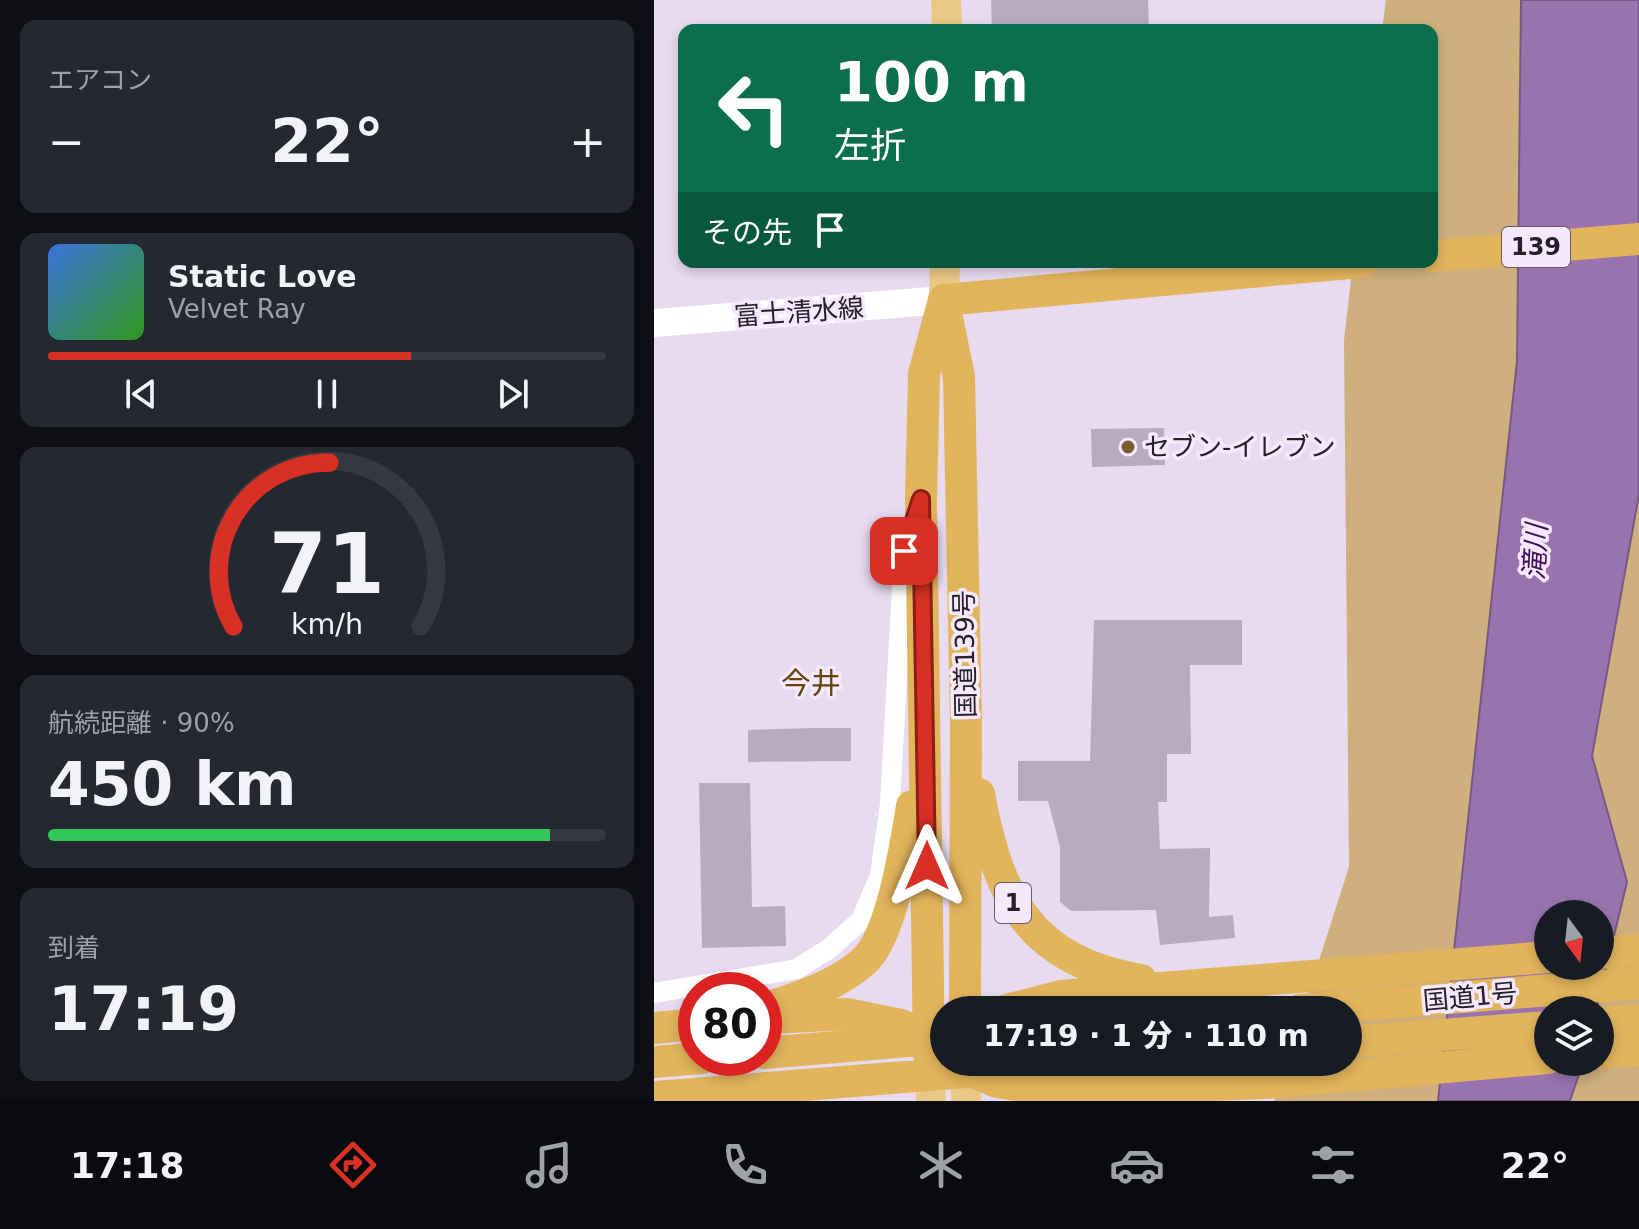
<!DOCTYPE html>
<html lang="ja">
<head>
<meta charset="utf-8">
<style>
	body { margin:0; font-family:"DejaVu Sans","Noto Sans JP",sans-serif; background:#242831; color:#f1f3f6; height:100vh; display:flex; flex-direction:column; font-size:30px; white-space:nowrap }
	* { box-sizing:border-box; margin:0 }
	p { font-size:26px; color:#9ea1a6 }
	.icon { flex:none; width:44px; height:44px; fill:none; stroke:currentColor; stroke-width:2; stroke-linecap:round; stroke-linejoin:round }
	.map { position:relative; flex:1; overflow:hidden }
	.sheet { display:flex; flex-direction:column; gap:20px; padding:20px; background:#0d0f14; width:654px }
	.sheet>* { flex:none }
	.banner { position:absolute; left:24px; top:24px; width:760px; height:244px; border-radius:16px; box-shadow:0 4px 12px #0003; background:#0b6e4f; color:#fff; overflow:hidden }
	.needle { width:52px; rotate:165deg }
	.buttons { position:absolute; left:880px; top:900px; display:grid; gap:16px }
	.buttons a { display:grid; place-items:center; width:80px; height:80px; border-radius:50%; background:#171b24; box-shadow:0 4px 12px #0003; font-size:40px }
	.speed { position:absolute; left:24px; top:972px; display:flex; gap:16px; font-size:40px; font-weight:700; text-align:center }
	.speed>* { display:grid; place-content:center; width:104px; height:104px; border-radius:50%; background:#171b24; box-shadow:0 4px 12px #0003; line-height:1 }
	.speed .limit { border:12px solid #d22; background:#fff; color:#111 }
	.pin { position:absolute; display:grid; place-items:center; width:68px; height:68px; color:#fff; margin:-34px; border-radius:16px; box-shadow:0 4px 12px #0006 }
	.me { position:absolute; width:88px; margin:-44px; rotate:0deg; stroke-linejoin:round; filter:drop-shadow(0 0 6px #0008) }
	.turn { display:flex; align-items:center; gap:28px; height:168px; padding:0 24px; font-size:36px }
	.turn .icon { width:104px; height:104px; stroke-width:2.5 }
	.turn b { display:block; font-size:56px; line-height:68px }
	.then { display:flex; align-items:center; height:76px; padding:0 24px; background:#0003; gap:16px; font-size:30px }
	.big { font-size:60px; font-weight:800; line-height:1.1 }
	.sheet .tile { flex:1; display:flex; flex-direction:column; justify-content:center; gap:12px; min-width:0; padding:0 28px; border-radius:16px; background:#242831 }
	.sheet .dial { align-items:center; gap:0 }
	.dial svg { height:208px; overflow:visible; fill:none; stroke:#363941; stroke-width:7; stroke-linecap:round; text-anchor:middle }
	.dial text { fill:#f1f3f6; stroke:none }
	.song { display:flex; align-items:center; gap:24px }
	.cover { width:96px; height:96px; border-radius:12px; background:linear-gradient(135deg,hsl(220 70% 55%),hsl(110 70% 35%)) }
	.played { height:8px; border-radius:4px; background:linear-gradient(90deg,#d93025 65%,#363941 65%) }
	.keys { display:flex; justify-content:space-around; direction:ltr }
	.heat { display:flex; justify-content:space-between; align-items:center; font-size:44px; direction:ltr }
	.charge { height:12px; border-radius:6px; background:linear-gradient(90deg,#34c759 90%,#363941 0) }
	.trip { position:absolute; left:276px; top:996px; width:432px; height:80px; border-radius:40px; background:#171b24; box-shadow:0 4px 12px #0003; font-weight:800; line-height:80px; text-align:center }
	.tabs { display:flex; height:128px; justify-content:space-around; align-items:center; background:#090b0e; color:#9ea1a6 }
	.tabs .icon { width:56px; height:56px }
	.tabs .on { color:#d93025 }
	.tabs b { font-size:36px; color:#f1f3f6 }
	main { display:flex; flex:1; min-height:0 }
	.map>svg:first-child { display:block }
	.green { fill:#ceaf7d; fill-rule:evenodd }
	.water { fill:#9973ae; stroke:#765a86; stroke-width:2; fill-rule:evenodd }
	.building { fill:#b8abbf }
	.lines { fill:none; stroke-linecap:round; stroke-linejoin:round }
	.minor { stroke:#fff; stroke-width:20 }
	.secondary { stroke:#fff; stroke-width:28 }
	.primary { stroke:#e9c785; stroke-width:30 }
	.trunk { stroke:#e2b45c; stroke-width:32 }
	.route-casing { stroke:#8d1f18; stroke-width:20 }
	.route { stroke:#d93025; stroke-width:14 }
	.poi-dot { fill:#785e30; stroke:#f6e8fe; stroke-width:3 }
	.labels { text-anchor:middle; stroke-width:7; stroke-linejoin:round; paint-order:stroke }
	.shield { fill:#f6e8fe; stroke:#645d69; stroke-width:2 }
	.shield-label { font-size:24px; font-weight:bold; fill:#262129 }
	.street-label { font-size:26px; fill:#262129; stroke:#f6e8fe }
	.poi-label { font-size:26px; fill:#262129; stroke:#f6e8fe; text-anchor:start }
	.water-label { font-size:28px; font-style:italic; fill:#420e58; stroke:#f6e8fe }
	.quarter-label { font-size:30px; fill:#62460b; stroke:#f6e8fe }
</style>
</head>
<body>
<main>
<section class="sheet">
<div class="tile"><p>エアコン</p>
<div class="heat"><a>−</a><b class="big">22°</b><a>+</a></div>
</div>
<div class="tile">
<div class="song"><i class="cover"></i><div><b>Static Love</b><p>Velvet Ray</p></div></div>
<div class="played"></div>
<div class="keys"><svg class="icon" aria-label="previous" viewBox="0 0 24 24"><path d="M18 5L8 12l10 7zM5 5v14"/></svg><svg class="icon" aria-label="pause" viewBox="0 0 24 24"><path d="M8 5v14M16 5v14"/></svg><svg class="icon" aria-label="next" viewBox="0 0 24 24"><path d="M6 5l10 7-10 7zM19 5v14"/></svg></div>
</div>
<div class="tile dial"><svg viewBox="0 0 100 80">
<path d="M14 69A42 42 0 1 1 86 69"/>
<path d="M14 69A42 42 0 0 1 51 6" stroke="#d93025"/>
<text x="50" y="56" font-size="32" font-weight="700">71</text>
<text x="50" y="72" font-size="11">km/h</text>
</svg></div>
<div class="tile"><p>航続距離 · 90%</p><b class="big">450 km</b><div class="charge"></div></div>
<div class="tile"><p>到着</p><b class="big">17:19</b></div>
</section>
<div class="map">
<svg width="985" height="1101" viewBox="0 0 985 1101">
	<rect width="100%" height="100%" fill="#e8dbf0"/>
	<path class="green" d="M732,0H985V1101H620L633,1062H694V1010H649L695,867L690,340L699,262H778V30H728ZM894,914H946V966H894ZM894,1010H946V1062H894Z"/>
	<path class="water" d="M867,0H985V494L938,756L973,882L942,1010H894V1062H929L916,1101H784L863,361ZM894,914H946V966H894Z"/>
	<path class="building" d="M337,0H494L495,30H338Z
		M510,428L511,465L438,467L437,429Z
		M440,620H588V665H536L537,754H513V802H504L506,849L556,848L555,917L579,915L581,938L506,945L502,910L417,911L406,902V847L394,801H364V761H436Z
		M161,728H197V761L94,762V730Z
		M45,783H96L98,907L131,906L132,946L48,948Z"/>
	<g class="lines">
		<path class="minor" d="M0,993L143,969L176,948L207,920L226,876L236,804L250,551L260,521"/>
		<path class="secondary" d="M0,323L290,300"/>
		<path class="primary" d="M292,0L293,30
			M290,300L291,262
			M275,1055L277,1101
			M311,1062L312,1101"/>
		<path class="trunk" d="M778,256L985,239
			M290,300L707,262
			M291,308L305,377L312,724L311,1010
			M325,794C344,897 375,961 487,980
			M946,953L985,950
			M110,1009C145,997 180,987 209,962C238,938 252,843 258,806
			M353,1010L407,996L894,957
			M646,1010L985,983
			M117,1018L193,1014L247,1025L290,1043
			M946,1023L985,1020
			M0,1028L42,1024
			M694,1042L894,1027
			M110,1053L267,1040
			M946,1053L985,1050
			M275,1055L267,499L270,374L290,300
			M0,1062L48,1058
			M294,1062L343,1082L399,1091L613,1083L894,1058
			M0,1097L439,1062"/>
	</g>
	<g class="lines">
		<defs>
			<path id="route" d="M250,551L267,499L273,866"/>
		</defs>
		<use href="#route" class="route-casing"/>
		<use href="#route" class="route"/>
	</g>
	<circle class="poi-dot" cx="474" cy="447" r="8"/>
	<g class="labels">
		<g class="shield">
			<rect x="848" y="227" width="68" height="40" rx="6"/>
			<rect x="341" y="883" width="36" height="40" rx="6"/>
		</g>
		<g class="shield-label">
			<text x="882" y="255">139</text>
			<text x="359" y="911">1</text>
		</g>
		<g class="street-label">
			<text transform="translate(145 312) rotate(-4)" y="9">富士清水線</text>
			<text transform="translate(311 654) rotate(-91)" y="9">国道139号</text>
			<text transform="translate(816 997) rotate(-5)" y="9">国道1号</text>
		</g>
		<g class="poi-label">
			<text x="490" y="456">セブン-イレブン</text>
		</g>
		<g class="water-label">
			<text transform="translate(881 552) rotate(-87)" y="10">滝川</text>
		</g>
		<g class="quarter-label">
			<text x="157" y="694">今井</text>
		</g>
	</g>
</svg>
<div class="buttons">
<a><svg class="needle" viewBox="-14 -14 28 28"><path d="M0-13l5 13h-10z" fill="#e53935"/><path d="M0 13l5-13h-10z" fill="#9ea1a6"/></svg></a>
<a><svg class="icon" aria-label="layers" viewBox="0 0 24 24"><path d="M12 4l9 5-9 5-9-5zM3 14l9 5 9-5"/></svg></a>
</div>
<div class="speed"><div class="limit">80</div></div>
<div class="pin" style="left:250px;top:551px;background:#d93025"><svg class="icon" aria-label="arrive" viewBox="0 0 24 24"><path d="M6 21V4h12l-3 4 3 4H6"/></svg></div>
<svg class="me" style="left:273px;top:866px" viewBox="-20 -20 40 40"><path d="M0-17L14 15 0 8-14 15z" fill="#d93025" stroke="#fff" stroke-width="4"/></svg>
<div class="trip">17:19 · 1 分 · 110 m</div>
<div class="banner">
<div class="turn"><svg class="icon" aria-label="left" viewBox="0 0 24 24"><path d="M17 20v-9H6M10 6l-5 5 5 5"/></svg><div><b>100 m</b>左折</div></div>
<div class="then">その先<svg class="icon" aria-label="arrive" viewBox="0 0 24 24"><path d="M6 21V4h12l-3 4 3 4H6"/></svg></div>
</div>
</div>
</main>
<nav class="tabs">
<b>17:18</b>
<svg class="icon on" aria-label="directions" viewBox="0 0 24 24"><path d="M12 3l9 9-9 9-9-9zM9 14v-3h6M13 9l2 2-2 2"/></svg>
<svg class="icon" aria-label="music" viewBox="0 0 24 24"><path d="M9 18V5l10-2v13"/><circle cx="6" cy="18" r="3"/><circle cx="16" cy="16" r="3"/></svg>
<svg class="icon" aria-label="phone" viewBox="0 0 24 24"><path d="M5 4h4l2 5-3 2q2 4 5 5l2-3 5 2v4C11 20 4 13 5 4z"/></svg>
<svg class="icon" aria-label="climate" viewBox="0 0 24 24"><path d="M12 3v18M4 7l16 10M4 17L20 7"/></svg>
<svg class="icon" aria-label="car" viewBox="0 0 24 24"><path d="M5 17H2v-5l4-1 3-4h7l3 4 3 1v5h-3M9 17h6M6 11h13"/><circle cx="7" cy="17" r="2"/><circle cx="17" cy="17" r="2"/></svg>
<svg class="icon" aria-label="filters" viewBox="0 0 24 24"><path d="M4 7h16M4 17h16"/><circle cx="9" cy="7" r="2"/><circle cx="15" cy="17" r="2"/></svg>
<b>22°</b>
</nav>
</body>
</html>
